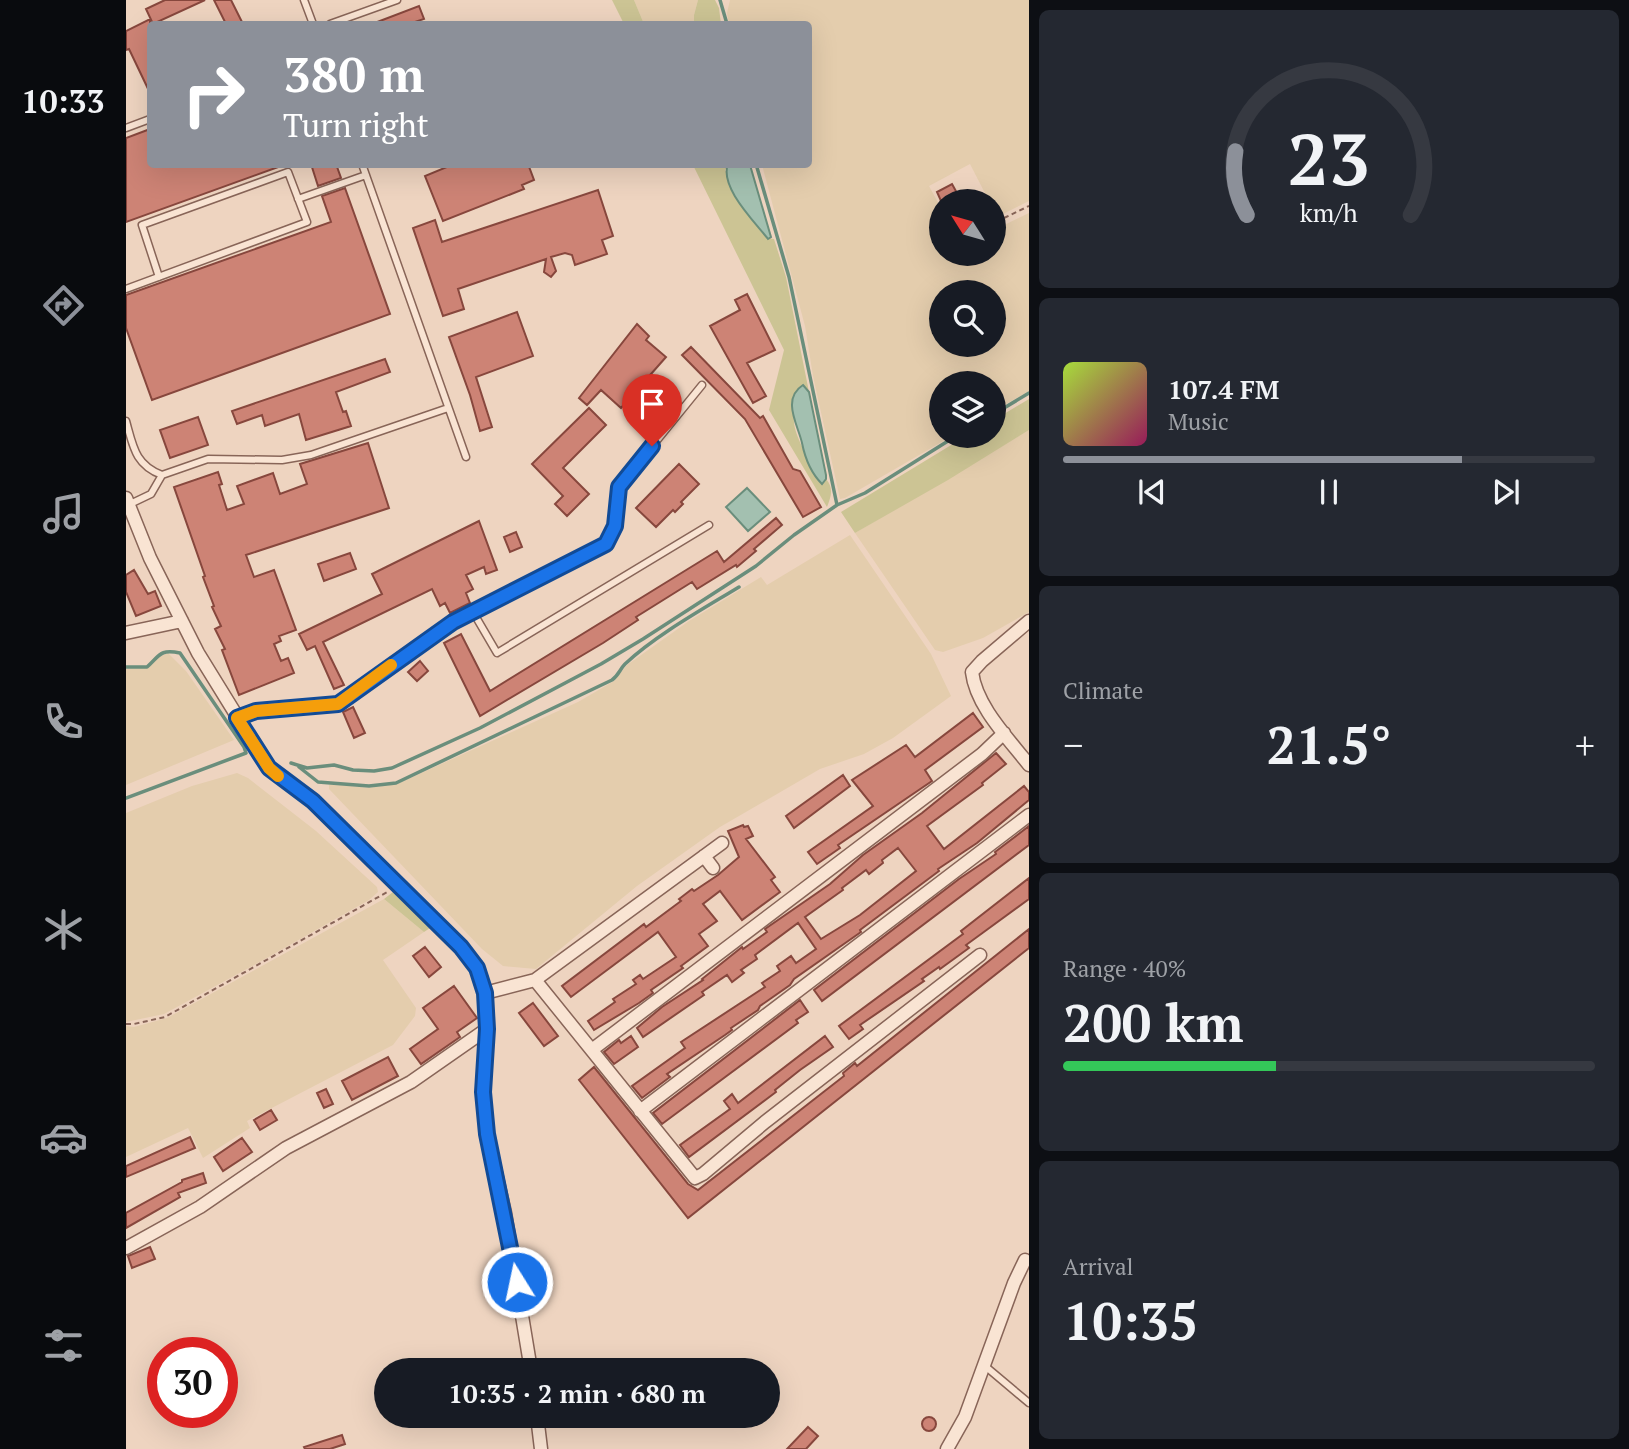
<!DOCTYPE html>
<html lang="en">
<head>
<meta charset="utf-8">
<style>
	body { margin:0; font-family:"PT Serif",serif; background:#242831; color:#f1f3f6; height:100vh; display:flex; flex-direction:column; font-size:26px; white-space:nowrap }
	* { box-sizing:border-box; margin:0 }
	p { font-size:23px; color:#9ea1a6 }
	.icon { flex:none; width:38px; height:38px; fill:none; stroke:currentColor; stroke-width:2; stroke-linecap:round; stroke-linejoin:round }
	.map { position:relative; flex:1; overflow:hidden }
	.panel { display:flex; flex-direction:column; gap:10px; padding:10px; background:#0d0f14; width:600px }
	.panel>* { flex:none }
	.guide { position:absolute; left:21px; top:21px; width:665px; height:147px; border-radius:7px; box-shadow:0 7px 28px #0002; background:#8c9099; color:#fff; overflow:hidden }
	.needle { width:46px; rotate:307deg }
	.buttons { position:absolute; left:803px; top:189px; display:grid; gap:14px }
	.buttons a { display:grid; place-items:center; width:77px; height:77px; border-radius:50%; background:#171b24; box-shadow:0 7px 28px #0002; font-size:35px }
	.speed { position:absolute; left:21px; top:1337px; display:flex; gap:14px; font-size:35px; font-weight:700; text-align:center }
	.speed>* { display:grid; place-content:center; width:91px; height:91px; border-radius:50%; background:#171b24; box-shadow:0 7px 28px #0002; line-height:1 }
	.speed .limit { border:10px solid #d22; background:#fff; color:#111 }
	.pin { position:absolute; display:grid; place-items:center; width:60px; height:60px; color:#fff; margin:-72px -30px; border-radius:50% 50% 50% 0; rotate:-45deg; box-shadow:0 0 7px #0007 }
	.pin .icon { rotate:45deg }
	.me { position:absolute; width:77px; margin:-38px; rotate:350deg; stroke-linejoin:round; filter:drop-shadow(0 0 5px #0008) }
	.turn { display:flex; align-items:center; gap:24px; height:147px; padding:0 21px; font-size:32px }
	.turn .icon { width:91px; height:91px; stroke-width:2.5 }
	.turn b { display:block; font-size:49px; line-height:60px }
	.big { font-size:52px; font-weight:800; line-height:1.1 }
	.panel .tile { flex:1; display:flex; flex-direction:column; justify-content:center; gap:10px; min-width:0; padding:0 24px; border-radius:10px; background:#242831 }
	.panel .dial { align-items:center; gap:0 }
	.dial svg { height:182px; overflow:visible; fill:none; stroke:#363941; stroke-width:7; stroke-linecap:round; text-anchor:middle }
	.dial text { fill:#f1f3f6; stroke:none }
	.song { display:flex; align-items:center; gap:21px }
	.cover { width:84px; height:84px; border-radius:10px; background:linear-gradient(135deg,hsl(80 70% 55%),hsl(330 70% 35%)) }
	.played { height:7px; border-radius:4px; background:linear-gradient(90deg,#8c9099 75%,#363941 75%) }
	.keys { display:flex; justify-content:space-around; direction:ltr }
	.heat { display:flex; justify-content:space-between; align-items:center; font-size:38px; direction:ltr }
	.charge { height:10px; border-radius:5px; background:linear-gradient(90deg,#34c759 40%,#363941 0) }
	.trip { position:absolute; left:248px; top:1358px; width:406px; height:70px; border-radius:35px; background:#171b24; box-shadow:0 7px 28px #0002; font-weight:800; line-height:70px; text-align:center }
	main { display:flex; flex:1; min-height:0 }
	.menu { display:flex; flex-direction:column; width:126px; justify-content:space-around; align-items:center; background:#090b0e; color:#9ea1a6 }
	.menu .icon { width:49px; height:49px }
	.menu .active { color:#8c9099 }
	.menu b { font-size:32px; color:#f1f3f6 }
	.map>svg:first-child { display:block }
	.farmland { fill:#e4cdad; fill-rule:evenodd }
	.green { fill:#ccc494 }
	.water { fill:#a3c0b0; stroke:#6a8e7c; stroke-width:2 }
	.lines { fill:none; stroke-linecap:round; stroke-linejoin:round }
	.stream { stroke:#6a8e7c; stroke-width:3.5 }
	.building { fill:#cd8375; stroke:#87473d; stroke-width:2; fill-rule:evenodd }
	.lane-casing { stroke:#886558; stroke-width:9 }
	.street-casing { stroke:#886558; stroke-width:15 }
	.path { stroke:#886558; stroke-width:2; stroke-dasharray:5 3.5; stroke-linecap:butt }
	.lane { stroke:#f9e4d3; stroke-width:6 }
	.street { stroke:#f9e4d3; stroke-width:12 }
	.route-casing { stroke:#114b97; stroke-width:18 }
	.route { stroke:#1a73e8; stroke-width:12 }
	.slow { stroke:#f59e0b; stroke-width:12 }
</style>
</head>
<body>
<main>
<nav class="menu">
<b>10:33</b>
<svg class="icon active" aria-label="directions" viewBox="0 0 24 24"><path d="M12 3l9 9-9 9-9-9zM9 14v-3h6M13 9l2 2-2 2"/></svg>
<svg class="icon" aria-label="music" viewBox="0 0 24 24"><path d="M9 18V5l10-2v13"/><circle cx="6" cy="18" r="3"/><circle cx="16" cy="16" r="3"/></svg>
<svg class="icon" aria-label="phone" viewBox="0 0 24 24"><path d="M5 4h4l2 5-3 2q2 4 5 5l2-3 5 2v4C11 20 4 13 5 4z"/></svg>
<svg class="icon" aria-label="climate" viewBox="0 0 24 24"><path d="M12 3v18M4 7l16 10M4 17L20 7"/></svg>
<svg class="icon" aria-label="car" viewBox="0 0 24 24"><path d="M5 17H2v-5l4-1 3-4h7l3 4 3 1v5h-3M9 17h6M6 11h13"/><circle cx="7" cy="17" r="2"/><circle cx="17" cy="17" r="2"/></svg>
<svg class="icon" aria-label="filters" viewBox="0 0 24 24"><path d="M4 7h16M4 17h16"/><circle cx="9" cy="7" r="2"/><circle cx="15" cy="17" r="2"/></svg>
</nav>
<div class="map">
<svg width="903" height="1449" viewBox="0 0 903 1449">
	<rect width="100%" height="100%" fill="#eed4c0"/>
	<path class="farmland" d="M508,0H572L568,15V24H518Z
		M604,0H903V201L875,215L868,210V201H863L844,164L803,186L815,208L816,254H868V230L903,213V391L868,411V383H816V436H826L719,498L714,499L687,376L679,326L636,165L682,164V24H603L601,13ZM868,292V345H816V292Z
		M903,430V612L857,638L817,652L809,650L729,533Z
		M724,535L805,654L825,696L767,738L738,754L694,769L594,827L511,886L410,969L377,966L356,949L203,789V785L208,784L242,788L271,784L452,702L488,681L501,665L563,621L635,577L641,585Z
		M42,653L60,671L108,740L0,785V669L21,668L29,659Z
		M111,773L122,778L190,831L251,887L252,892L243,900L139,959L38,1014L0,1022V813L66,786Z
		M258,899L298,932L257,960L290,1008L289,1016L267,1045L121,1121L124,1128L77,1158L62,1128L0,1157V1026L8,1027L41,1018Z"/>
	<path class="green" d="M486,0H508L518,24H498Z
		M572,0H589L593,8L595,24H568V15Z
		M567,165H602L599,170L636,231L642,238L648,239L660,277L683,392L677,385C674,395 669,407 668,418C666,434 688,469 697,483L700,479C708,488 705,497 701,507L643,410L658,350Z
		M903,399V430L822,480L729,533L715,512L840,436H868V420Z
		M267,892L304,928L298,932L258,899Z"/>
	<path class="water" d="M602,164L624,165L645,237L642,239C629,222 593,187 602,164Z
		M677,385L683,392L700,475V479L696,484C684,472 679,458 676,443C672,425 655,399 677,385Z
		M621,488L644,512L622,531L600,507Z"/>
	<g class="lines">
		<path class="stream" d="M594,0L601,24
			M868,414L903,393
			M711,505L739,493L830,436
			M0,667H21C34,655 34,649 54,653L118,747L120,753L0,798
			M165,763L181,768L208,765L227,770L248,771L266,768L354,728L475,664L517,639L630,566L668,535L711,505L663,277L630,164
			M173,767L192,782L243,786L270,783L486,680C493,675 494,669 499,664C530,635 577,609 613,587"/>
	</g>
	<path class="building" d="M39,0H79L27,24L20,9Z
		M88,0H105L117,24H100Z
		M293,6L298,19L283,24H246Z
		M24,19V93L3,49L0,50V31Z
		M24,129V164L155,166L0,222V138Z
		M185,164H210L215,178L192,186Z
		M320,164H402L408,180L396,185L398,189L317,221L299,176L321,167Z
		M826,184L831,193L815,201L811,192Z
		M219,188L264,314L26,400L0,328V295L205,222L196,196Z
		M472,190L487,236L476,240L481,254L449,265L446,255L439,253L425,257L430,271L425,277L418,272L420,259L332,289L338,309L317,316L287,228L309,220L316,242Z
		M621,294L649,350L621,363L640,396L627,403L584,326L614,310L609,300Z
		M391,312L407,356L350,377L366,427L354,431L344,395L323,337Z
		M511,324L523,336L520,340L540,357L495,408L475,390L461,405L453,398Z
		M565,347L634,418L637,416L667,469L674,471L695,507L677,517L619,419L556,355Z
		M259,359L264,372L210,392L217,412L220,411L225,426L180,440L173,414L139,426L136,415L111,424L106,411Z
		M463,408L480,425L437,468L463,494L441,516L429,504L437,496L406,464Z
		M72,417L82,445L44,458L34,430Z
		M242,443L263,508L120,555L128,577L148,570L170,630L153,636L155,641L148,644L155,661L162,658L168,673L113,695L96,650L99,649L89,629L95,626L86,607L88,606L77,577L79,576L48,487L92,472L96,484L93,485L101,510L118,504L111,486L147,473L154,494L181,484L174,464Z
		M553,464L573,484L555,502L557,504L549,512L547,510L530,527L510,508Z
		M650,518L656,525L628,549L630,551L611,567L610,565L571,589L566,582L510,617L512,620L477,643L354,716L318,643L335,634L364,691L591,551L598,562Z
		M353,521L371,570L360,574L358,567L340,575L347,589L340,593L344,603L324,613L319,603L314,606L306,589L197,642L218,685L208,689L189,646L181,650L173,634L256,594L246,574Z
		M390,532L396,547L384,552L378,537Z
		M224,553L230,569L198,581L192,564Z
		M8,570L22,594L29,591L35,606L10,616L0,592V575Z
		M294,661L302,671L291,681L282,672Z
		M227,707L239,733L228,738L217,712Z
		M847,713L857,727L799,770L806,781L712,845L714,848L691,864L682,852L747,806L726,780L780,745L789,757Z
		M870,753L880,764L856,783L857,785L801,826L818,849L898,786L903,792V800L851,843L812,869L813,871L734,930L735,932L668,979L664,985L634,1006L632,1010L605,1028L606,1030L599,1035L541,1074L544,1077L516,1098L506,1086L559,1048L555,1042L639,987L636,983L654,971L651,966L665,956L670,963L690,949L672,923L629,955L631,959L615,970L618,973L606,982L601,975L576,992L578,995L517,1037L511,1028L536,1007L577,980L576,979L616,947L617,949L641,932L639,929L704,884L737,855L796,813ZM772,848L790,871L734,915L695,939L679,917L717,890L716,888L740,870L743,874L757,863L756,860Z
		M717,775L724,786L668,828L660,816Z
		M617,825L618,827L622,826L627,836L620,839L649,877L645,880L654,892L616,920L594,891L577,904L591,921L573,934L582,946L555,966L557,968L525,990L527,993L513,1003L468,1030L462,1021L489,1002L487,999L510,984L507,980L514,975L517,979L550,957L532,932L445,997L436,986L518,924L520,927L555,901L553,899L566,889L568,891L592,875L613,857L602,831Z
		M903,826V845L696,1001L688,990L833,879L870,854L869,852Z
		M903,878V899L840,945L843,948L814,969L813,967L796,979L798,981L734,1025L737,1029L723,1039L713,1026L837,934L835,931Z
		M903,929V948L562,1218L453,1080L468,1067L562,1184L572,1190L718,1076L717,1073L729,1063L731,1066Z
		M299,947L315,967L303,977L287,956Z
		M328,986L351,1018L331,1032L334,1037L295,1064L284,1049L312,1029L297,1008Z
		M674,1000L682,1012L670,1020L672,1023L536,1124L527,1113Z
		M407,1003L432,1036L418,1046L393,1013Z
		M505,1036L512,1047L488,1064L478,1052L493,1040L495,1043Z
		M699,1036L707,1047L674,1070L649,1090L650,1092L563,1157L554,1145L604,1109L598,1101L606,1094L612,1103Z
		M262,1057L272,1076L226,1100L216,1081Z
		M200,1089L207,1104L198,1108L191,1093Z
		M145,1110L151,1120L134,1130L128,1120Z
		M64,1137L69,1148L0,1177V1166Z
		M116,1138L126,1152L97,1171L88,1157Z
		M77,1173L80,1183L52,1193L54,1197L0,1228V1213L56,1182V1180Z
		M24,1247L29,1259L6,1268L2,1256Z
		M796 1424a7 7 0 1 1 14 0a7 7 0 1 1-14 0Z
		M682,1427L692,1436L680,1449H661Z
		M216,1435L219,1444L204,1449H179L178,1447Z"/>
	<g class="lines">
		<defs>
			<path id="lane" d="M178,0L187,24
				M204,24L271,0
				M0,128L24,119
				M236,164L340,457
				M172,199L240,175
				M0,289L181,222L162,172L16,225L33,277
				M0,421C7,446 9,465 36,475
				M2,505L25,494L36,475L82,459L156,460L185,455L322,408
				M347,612L371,653L583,525
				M111,718L130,711L212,704L327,622L480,544L489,526L493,487L576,385
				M859,1366L903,1403"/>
			<path id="street" d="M0,498L24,558L72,653L143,768L187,801L335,947L351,968L359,993L361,1029L357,1092L361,1134L379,1213L405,1370
				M903,621L856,661L846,672C850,706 882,738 903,765
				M0,633L56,621
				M578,856L587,868
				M409,980L596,843
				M359,993L409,980L569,1178L577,1174L639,1122L854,955
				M467,1049L856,754L878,733
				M514,1111L903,815
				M0,1248L74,1207L160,1148L285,1082L361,1029
				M411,1416L415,1449
				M821,1449L839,1417L888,1283L899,1260"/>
		</defs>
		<use href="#lane" class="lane-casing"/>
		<use href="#street" class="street-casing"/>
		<path class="path" d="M878,218L903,206
			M0,1024H8L39,1017L263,891"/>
		<use href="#lane" class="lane"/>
		<use href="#street" class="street"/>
	</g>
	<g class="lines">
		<defs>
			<path id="route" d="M391,1282L361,1134L357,1092L361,1029L359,993L351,968L335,947L187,801L143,768L111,718L130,711L212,704L327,622L480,544L489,526L493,487L526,446"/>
		</defs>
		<use href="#route" class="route-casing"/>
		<use href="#route" class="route"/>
		<path class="slow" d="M152,776L143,768L111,718L130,711L212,704L265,665"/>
	</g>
</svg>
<div class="buttons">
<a><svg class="needle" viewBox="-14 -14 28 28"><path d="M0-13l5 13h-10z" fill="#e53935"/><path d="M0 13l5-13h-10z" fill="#9ea1a6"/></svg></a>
<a><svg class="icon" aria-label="search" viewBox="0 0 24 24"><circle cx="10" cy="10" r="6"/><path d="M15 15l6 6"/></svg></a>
<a><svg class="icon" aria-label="layers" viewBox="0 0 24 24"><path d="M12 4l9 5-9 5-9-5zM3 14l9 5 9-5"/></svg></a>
</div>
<div class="speed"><div class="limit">30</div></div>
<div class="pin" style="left:526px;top:446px;background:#d93025"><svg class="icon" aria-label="arrive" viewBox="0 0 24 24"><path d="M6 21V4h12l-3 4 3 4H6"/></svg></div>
<svg class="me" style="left:391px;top:1282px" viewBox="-20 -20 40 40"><circle r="17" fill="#1a73e8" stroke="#fff" stroke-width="3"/><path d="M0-11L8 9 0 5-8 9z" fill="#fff"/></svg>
<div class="trip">10:35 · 2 min · 680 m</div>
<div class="guide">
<div class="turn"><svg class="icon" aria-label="right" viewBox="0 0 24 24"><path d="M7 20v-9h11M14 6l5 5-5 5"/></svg><div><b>380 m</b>Turn right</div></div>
</div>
</div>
<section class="panel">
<div class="tile dial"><svg viewBox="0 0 100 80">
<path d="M14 69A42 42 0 1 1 86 69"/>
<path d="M14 69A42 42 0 0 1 9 41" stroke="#8c9099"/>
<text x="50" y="56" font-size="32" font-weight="700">23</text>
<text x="50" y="72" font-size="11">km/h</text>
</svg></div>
<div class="tile">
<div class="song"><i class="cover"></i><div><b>107.4 FM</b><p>Music</p></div></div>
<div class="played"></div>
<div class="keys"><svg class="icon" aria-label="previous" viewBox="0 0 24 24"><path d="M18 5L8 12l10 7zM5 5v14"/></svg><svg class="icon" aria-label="pause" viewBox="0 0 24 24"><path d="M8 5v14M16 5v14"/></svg><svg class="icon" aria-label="next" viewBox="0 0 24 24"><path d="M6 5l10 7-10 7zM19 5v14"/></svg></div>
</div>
<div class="tile"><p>Climate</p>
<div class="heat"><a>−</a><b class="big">21.5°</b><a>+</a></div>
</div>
<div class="tile"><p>Range · 40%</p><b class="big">200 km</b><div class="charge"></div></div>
<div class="tile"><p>Arrival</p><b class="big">10:35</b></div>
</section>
</main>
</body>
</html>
